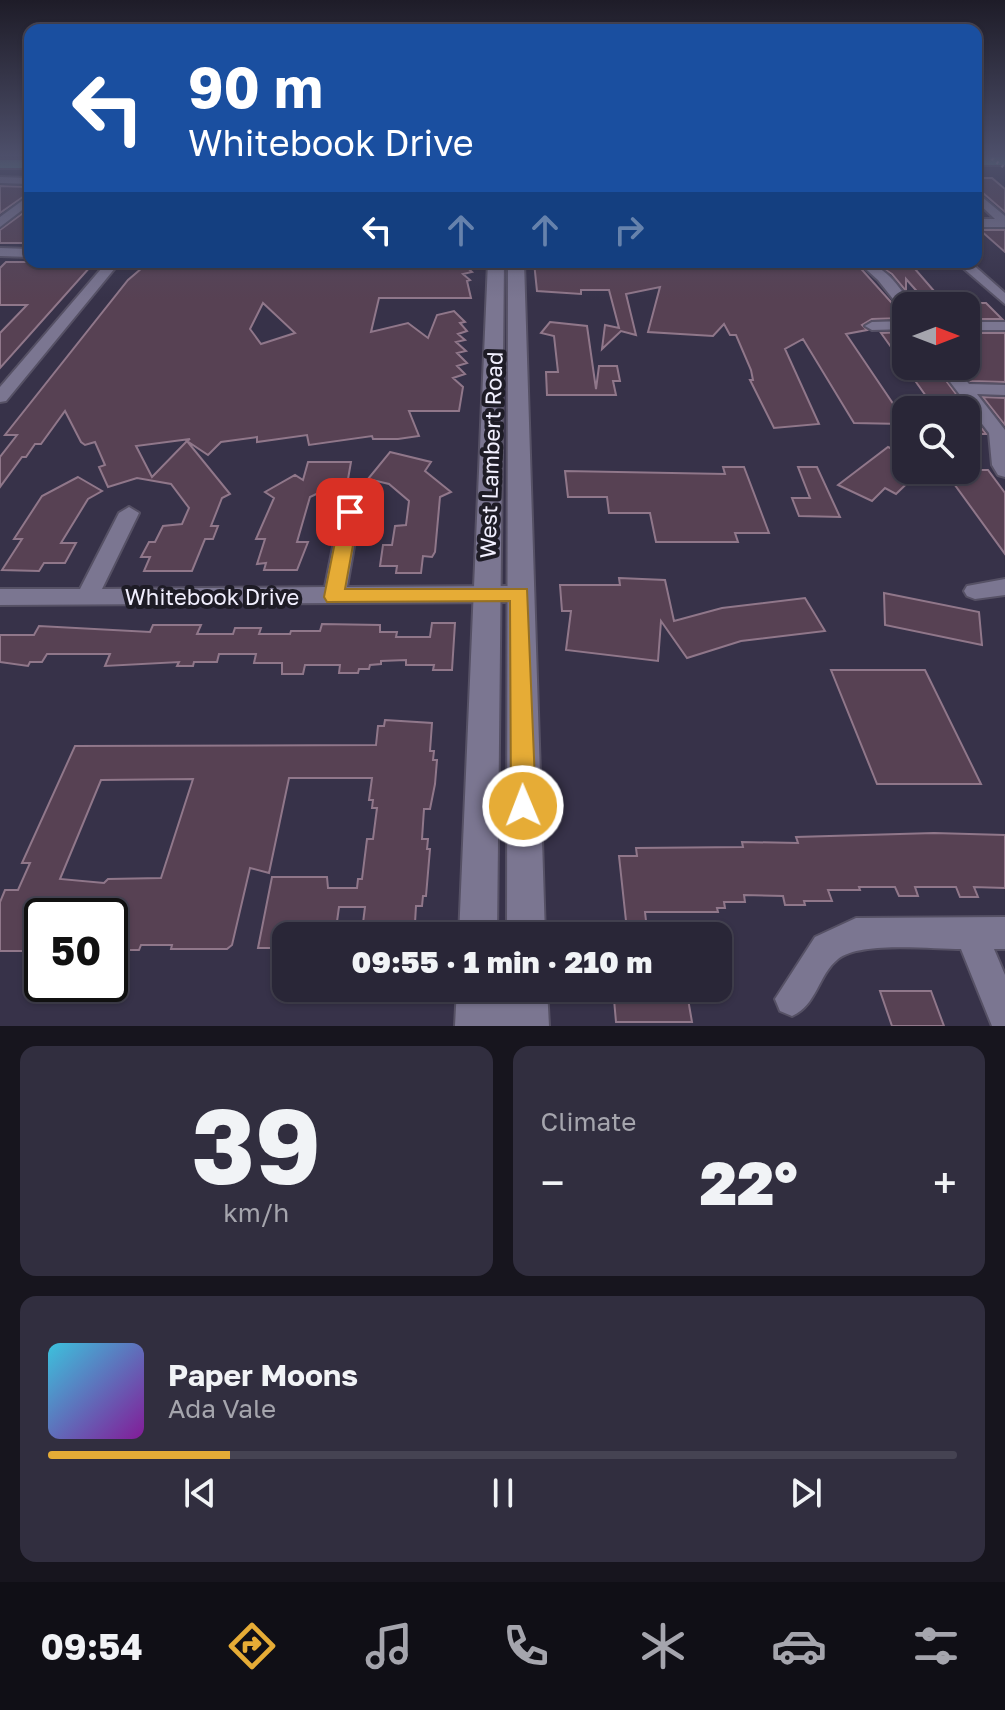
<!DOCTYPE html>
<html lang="en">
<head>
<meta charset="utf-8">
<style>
	body { margin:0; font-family:"Golos Text",sans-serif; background:#312e3f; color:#f1f3f6; height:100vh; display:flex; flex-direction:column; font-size:30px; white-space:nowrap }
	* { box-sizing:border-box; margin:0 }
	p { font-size:26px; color:#a5a5ad }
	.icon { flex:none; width:44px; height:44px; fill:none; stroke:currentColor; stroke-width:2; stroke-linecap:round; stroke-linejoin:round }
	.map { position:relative; height:1026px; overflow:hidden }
	.panel { display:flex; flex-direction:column; gap:20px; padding:20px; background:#17151e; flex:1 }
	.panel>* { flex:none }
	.banner { position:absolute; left:24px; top:24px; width:958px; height:244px; border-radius:16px; box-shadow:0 2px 6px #0004,0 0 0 2px #454352; background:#1a4fa0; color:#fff; overflow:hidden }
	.needle { width:52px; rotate:90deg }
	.buttons { position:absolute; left:892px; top:292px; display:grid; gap:16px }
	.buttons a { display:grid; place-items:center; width:88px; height:88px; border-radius:16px; background:#292637; box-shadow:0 2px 6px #0004,0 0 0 2px #454352; font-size:40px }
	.speed { position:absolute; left:24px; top:898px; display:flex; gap:16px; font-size:40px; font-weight:700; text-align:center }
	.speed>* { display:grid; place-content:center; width:104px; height:104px; border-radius:50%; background:#292637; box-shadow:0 2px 6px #0004,0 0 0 2px #454352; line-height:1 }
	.speed .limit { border:4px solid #111; border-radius:12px; background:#fff; color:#111 }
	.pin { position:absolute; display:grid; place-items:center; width:68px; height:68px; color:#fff; margin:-34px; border-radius:16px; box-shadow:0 4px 12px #0006 }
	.me { position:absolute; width:88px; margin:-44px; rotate:359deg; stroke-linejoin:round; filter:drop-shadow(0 0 6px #0008) }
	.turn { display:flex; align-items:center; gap:28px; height:168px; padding:0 32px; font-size:36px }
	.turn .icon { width:104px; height:104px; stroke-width:2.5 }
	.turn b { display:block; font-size:56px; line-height:68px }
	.lanes { display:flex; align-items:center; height:76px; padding:0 32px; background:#0003; justify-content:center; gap:40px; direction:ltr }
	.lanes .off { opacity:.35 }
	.big { font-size:60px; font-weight:800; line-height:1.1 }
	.panel .card { flex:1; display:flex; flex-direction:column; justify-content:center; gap:12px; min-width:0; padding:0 28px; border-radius:16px; background:#312e3f }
	.panel .dial { align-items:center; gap:0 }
	.dial b { font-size:104px; line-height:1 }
	.song { display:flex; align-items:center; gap:24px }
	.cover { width:96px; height:96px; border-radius:12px; background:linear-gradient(135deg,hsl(190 70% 55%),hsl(290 70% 35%)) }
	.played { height:8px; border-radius:4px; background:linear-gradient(90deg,#e6ac36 20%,#454352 20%) }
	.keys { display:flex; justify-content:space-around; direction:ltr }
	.heat { display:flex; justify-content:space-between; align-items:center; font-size:44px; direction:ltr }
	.panel .tiles { flex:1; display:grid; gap:20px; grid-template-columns:1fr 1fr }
	.card:last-child { grid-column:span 2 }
	.trip { position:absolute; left:272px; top:922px; width:460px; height:80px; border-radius:16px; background:#292637; box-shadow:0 2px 6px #0004,0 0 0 2px #454352; font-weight:800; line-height:80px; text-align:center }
	.dock { display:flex; height:128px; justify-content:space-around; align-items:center; background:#100f16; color:#a5a5ad }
	.dock .icon { width:56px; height:56px }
	.dock .on { color:#e6ac36 }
	.dock b { font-size:36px; color:#f1f3f6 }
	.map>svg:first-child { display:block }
	.building { fill:#574153; stroke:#90778a; stroke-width:2; fill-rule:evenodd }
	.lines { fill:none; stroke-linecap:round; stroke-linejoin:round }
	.street-casing { stroke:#565165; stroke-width:4 }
	.secondary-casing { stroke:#565165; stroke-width:4 }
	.primary-casing { stroke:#565165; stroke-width:4 }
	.street { fill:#7b7691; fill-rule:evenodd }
	.secondary { fill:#7b7691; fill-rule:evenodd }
	.primary { fill:#5ca599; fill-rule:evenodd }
	.rail { stroke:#d2d0e0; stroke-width:3; stroke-dasharray:2 4; stroke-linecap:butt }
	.route { fill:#e6ac36; stroke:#967023; stroke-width:2 }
	.labels { text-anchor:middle; stroke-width:8; stroke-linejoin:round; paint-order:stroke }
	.street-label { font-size:22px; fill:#f1effe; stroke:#1e1c26 }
</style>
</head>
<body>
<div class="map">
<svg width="1005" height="1026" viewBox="0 0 1005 1026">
	<rect width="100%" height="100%" fill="#373249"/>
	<path class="building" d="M976,178H992L1005,189V212L976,187Z
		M0,186L30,187V192L0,213Z
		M30,208V243H0V230Z
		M980,230H1005V252Z
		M6,262H88L85,266H91L0,368V333L27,305H0V268Z
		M149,262H291L295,266L313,262H461L472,272L463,274L470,280L467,281L471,298H379L371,332L408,323L428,338L437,315L454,311L465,322L460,323L467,331L458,334L465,340L456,342L466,351L457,353L467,363L457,366L465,374L453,378L463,387L459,411H409L419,436L398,439H373L372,436L309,445L307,435L257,442V437L221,442L208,455L187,441L190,439L136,446L152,477L187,441L230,494L222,498L211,526H218L213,539H205L192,571H144L150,557H141L149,542H155L163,526L182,524L189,508L171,484L137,478L108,487L99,467L105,465L95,442L85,445L81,442L65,411L41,444H35L26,457H22L0,487V457L17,435H5L128,280ZM263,303L295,333L261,344L250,329Z
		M534,262H768V267L786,262H855L899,311H906V318L872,319L862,325L867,330L846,334L898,411H894L902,424L854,423L803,339L785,349L819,424L774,428L750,380H753L751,370L736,335H730L724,324L713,336L648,332L660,287L626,294L636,335L621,331L602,349L605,325L619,328L609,290H581V294L537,291Z
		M873,262H909L947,306H930L906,279V291L892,274Z
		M955,303H986L1002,319H970L966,306Z
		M550,322L587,326L596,389L599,366H617L620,381H613L616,395H547L546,372H558L554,336L541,333Z
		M906,332V366H935L986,434H966V410H936L881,333Z
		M966,333H1005V382L970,381L958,366H966Z
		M983,397L1005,398V425Z
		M888,447L906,455V470H921L896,494L885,488L872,501L838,485Z
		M390,452L431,462L425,471L451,492L440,497L435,552L432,557L423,556L421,573H396L397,566H380L383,545H392L395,526L406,525L409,501L389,484L368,479Z
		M308,462H351L348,479L310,497L297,542H308L297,570H264L266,563L257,564L265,539H256L274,498L265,492L295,475L303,480Z
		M723,467H744L769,533H735L738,542H656L650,513H609L607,497H568L565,471L725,474Z
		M798,467H817L840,517L799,516L792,498H810Z
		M944,470H988L1005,493V554Z
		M78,477L102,491L88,499L61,543H76L65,563H44L39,571L2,570L22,539H14L42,496Z
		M619,578L665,580L674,621L722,608L805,598L825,631L741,641L687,658L661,621L658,661L566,650L571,611H562L560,585H620Z
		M884,593L979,612L982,645L885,625Z
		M432,623H455L452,670H433L434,665H406V660L381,661V664L370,665L369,669H359L358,673H339L340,665H305L303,674H282V663H254L256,654H219L217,662H194L193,666H177L179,662L105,666L110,654H47L42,662H30L28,666L0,662V635H34L39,626L150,632L153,625H201L197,634H233L235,628H261L259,634H290L291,631H320L322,624L380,625V632H397L396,637H430Z
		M831,670H925L981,784H877Z
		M385,720L432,723L430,751H434L433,760H437L435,784L430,809H424L422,839H428L427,849H430L426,896H423L422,906H416L415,923H363L365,907H339L335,936H286V944H279L278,948H258L272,877H327L328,888H357L358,879H362L367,839H373L377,808H372L373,800H369L372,778H289L269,873L250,868L232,945L227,949H171L172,945H141L139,950H120L121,945H110V916H42V951H0V902L5,890H18L30,863H22L75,746L376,745L378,726H384ZM193,779L161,878L108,879L104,883L60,879L101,780Z
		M934,833L1005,835V888L974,887L978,897H960L956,887H915L918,896H899L895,887H859L860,890H828L832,901H804L805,905H785L783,896L744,895L745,902H724L725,908H717L718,912H645L646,921H626L619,856H637L636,848L743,847L742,842L798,843L796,837Z
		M613,988H676L678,999H688L692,1022H616Z
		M880,991H931L944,1026H892Z"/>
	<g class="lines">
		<defs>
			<path id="street" d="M0,177L30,178V184L0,183Z
				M976,192L1005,216V227H976V219H995L976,201Z
				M30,195V204L0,227V217Z
				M0,248L30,249V257L0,256Z
				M107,262H120L6,401L0,402V387Z
				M858,262C884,262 898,286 913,306L901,309L878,280Z
				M956,262H970L1005,293V304Z
				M906,321V329L872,330L865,326L872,322Z
				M966,322H1005V330H966Z
				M938,366H954L969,384L1005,385V395L977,394L1005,430V477L998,475L992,465L989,433Z
				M350,506L360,512L347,587L520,586L528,588L531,594L528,600L520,602L0,605V589H80L119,513L129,507L139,513L102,589L325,587L340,512Z
				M1005,579V595L975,599L967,596L964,591L967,586Z
				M1005,917V949H994L1005,975V1026H992L961,949C932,949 860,941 838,959C818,975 817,1005 792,1016L780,1011L775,999L815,937L856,918Z"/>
			<path id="secondary" d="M488,262H504L497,936H459Z
				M508,262H524L545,936H507Z
				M457,988H547L549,1026H455Z"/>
			<path id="primary" d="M976,157H1005V165H976Z
				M0,160H30V168H0Z"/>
		</defs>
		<use href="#street" class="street-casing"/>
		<use href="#secondary" class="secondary-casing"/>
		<use href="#primary" class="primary-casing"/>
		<use href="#street" class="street"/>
		<use href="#secondary" class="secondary"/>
		<use href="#primary" class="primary"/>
		<path class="rail" d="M987,155L1005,168"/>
	</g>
	<linearGradient id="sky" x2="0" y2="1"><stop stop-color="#1e1c28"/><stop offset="0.52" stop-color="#4d4f6a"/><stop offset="1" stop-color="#4d4f6a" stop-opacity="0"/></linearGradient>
	<rect width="1005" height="299" fill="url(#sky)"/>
	<path class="route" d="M350,506L359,512L345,589H527L536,806L532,814L523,817L514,814L511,806L510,601L327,602L324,597L341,512Z"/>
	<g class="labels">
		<g class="street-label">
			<text transform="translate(491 455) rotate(-88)" y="8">West Lambert Road</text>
			<text x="212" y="605">Whitebook Drive</text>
		</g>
	</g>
</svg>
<div class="buttons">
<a><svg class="needle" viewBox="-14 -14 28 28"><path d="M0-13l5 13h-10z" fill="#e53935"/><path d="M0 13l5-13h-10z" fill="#a5a5ad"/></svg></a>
<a><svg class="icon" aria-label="search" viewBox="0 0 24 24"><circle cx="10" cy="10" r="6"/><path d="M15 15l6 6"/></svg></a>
</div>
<div class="speed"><div class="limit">50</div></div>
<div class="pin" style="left:350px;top:512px;background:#d93025"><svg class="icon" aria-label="arrive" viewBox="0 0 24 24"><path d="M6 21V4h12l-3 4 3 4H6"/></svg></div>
<svg class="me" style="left:523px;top:806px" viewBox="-20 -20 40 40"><circle r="17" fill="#e6ac36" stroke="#fff" stroke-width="3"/><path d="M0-11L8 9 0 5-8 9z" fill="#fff"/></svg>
<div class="trip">09:55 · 1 min · 210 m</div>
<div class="banner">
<div class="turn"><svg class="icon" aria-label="left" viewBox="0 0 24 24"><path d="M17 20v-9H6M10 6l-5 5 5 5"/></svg><div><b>90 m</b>Whitebook Drive</div></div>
<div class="lanes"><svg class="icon" aria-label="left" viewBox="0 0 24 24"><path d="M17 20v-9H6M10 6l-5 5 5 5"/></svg><svg class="icon off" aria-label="ahead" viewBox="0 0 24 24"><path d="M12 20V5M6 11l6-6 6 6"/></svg><svg class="icon off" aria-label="ahead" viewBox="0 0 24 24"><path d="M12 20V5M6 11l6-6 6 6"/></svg><svg class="icon off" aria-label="right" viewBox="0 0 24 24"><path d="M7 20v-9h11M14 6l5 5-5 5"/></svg></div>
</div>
</div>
<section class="panel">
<div class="tiles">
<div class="card dial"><b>39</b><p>km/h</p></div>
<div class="card"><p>Climate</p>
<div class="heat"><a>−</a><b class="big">22°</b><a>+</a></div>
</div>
<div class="card">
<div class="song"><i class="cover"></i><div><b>Paper Moons</b><p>Ada Vale</p></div></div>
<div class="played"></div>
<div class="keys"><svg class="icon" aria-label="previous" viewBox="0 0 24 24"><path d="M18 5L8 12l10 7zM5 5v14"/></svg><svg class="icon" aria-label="pause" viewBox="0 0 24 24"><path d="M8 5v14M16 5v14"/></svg><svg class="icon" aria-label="next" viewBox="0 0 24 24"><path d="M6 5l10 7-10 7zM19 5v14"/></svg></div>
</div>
</div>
</section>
<nav class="dock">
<b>09:54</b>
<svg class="icon on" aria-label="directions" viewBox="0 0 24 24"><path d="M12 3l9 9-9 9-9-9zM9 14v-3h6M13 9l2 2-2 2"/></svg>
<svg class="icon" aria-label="music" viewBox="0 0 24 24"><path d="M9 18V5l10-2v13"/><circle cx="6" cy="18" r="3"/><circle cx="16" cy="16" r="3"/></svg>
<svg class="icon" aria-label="phone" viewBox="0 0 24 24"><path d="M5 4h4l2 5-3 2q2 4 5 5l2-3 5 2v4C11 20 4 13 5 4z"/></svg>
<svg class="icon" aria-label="climate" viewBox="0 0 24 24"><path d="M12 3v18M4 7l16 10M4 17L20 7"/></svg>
<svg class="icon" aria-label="car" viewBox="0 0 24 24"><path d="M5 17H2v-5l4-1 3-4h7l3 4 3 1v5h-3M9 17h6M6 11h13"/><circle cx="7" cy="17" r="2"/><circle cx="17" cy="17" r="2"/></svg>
<svg class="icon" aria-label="filters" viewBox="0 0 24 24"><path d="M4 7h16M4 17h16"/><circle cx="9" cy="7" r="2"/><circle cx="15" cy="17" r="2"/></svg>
</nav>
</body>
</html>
